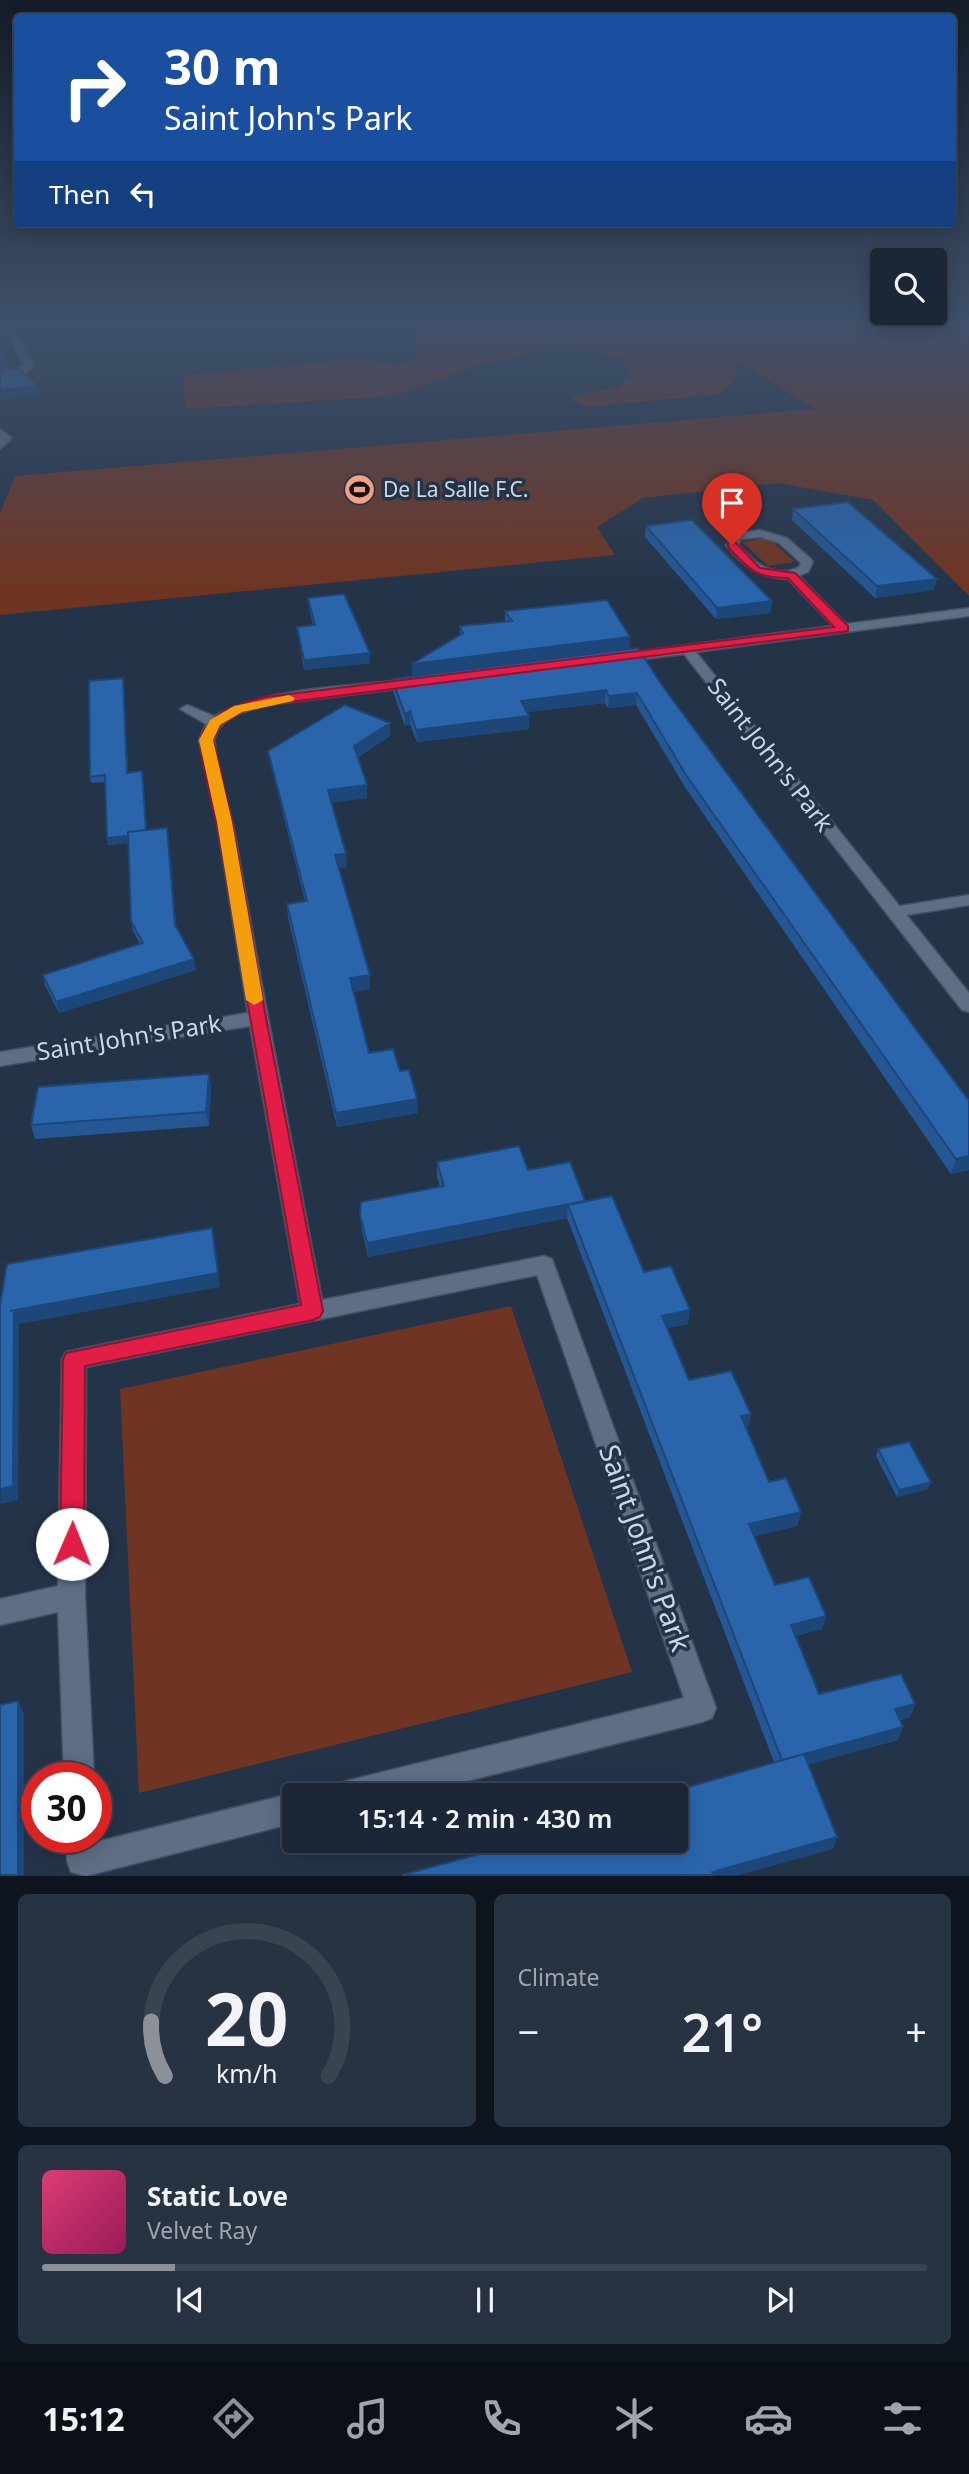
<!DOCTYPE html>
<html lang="en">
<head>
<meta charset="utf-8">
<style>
	body { margin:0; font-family:"Noto Sans",sans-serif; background:#283342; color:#f1f3f6; height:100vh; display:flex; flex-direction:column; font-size:26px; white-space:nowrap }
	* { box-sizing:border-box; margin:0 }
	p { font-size:23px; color:#a0a5ad }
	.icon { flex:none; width:38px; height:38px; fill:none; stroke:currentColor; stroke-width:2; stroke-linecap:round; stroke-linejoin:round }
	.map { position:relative; height:1876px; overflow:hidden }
	.side { display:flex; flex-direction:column; gap:18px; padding:18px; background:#0f151e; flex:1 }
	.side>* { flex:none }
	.top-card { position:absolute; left:14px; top:14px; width:942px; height:214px; border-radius:7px; box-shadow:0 4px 18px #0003,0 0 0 2px #394451; background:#1a4fa0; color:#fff; overflow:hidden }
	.controls { position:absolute; left:870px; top:248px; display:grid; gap:14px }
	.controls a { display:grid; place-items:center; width:77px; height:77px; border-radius:7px; background:#1b2736; box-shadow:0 4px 18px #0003,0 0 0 2px #394451; font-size:35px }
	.speed { position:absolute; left:21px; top:1762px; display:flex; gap:14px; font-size:35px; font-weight:700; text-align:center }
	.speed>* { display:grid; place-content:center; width:91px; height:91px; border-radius:50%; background:#1b2736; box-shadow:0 4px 18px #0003,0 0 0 2px #394451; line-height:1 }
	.speed .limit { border:10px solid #d22; background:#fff; color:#111 }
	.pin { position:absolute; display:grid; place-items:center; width:60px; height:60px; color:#fff; margin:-72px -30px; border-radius:50% 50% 50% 0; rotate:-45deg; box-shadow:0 0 7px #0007 }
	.pin .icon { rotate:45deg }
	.me { position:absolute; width:77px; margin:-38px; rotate:1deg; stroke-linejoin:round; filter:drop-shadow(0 0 5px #0008) }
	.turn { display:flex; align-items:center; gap:24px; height:147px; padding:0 35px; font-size:32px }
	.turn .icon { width:91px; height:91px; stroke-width:2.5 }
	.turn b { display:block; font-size:49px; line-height:60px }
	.then { display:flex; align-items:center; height:66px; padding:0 35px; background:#0003; gap:14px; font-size:26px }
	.big { font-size:52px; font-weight:600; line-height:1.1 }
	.side .tile { flex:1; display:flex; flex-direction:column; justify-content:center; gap:10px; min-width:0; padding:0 24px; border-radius:10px; background:#283342 }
	.side .dial { align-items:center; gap:0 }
	.dial svg { height:182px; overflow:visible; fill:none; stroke:#394451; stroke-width:7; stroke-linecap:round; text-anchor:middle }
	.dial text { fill:#f1f3f6; stroke:none }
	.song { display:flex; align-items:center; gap:21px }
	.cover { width:84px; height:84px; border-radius:10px; background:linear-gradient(135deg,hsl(340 70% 55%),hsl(330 70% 35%)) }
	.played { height:7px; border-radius:4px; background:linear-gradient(90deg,#8c9099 15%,#394451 15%) }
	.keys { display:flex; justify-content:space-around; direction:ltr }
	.heat { display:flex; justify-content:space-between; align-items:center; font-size:38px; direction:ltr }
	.side .tiles { flex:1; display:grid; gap:18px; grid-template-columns:1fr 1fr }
	.tile:last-child { grid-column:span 2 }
	.trip { position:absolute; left:282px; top:1783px; width:406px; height:70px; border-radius:7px; background:#1b2736; box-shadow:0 4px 18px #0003,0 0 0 2px #394451; font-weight:600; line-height:70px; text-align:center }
	.dock { display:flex; height:112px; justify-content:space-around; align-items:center; background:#0b1016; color:#a0a5ad }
	.dock .icon { width:49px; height:49px }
	.dock .selected { color:#8c9099 }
	.dock b { font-size:32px; color:#f1f3f6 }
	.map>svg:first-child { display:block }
	.green { fill:#6f3522 }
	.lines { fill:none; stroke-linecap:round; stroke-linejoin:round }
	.lane-casing { stroke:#435061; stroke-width:3 }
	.street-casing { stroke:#435061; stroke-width:3 }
	.lane { fill:#5d6e85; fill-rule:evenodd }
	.street { fill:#5d6e85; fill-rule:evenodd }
	.wall { fill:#245794 }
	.shaded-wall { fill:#1d4778 }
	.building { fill:#2a65ac; stroke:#1d4778; stroke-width:2 }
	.route { fill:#e11d48; stroke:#92132f; stroke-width:2 }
	.slow { fill:#f59e0b }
	.labels { text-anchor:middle; stroke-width:7; stroke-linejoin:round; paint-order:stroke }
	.far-poi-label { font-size:21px; fill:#cdd7e4; stroke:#243448; text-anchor:start }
	.street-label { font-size:24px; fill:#cdd7e4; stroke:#243448 }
	.near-street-label { font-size:28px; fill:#cdd7e4; stroke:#243448 }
</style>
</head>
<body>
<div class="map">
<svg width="969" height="1876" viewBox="0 0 969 1876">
	<rect width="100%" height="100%" fill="#243448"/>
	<path class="green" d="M419,326H969V596L873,500L778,483L643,498L597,527L615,555L0,615V513L15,476L814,409L738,360L735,379L720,394L589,407L569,400L584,393L619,388L628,376L621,358L576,348H549L470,368L395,396L185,409L183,375L365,358C385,366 398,366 418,359L414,347Z
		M768,538L795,562L768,566L742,542Z
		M511,1306L632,1672L139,1793L120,1389Z"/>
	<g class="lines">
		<defs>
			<path id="lane" d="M969,895V905L894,917L886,912L894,907Z"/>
			<path id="street" d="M2,326H11L34,366L26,373L0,379V373L24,365Z
				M0,429L12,438L0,449Z
				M760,530L787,538L811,559L813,562L808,572L799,576L846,624L969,608V616L696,652L969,993V1012L962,1010L684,654L620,662L613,658L620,654L833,626L788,579C760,578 743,566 726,545L733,534ZM760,537L779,543L801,563L799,567C773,579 755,563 738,545L741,539Z
				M415,679L422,683L420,686L266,705C247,711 221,716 215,737C211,749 232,817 235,835C262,990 292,1145 322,1300L544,1256L552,1259L716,1708L712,1718L702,1722L408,1796H331L335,1785L346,1781L684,1698L537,1275L86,1367L85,1596L94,1778H64L58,1612L0,1625V1599L58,1586L62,1359L66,1352L300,1304L250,1026L0,1066V1052L248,1013L217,822L199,740L206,724L180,709L187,705L214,716C269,687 352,686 415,679Z
				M294,1793L300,1796H294V1823L86,1876L71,1872L67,1861L66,1838H96V1842Z"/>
		</defs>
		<use href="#lane" class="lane-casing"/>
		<use href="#street" class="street-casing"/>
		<use href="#lane" class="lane"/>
		<use href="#street" class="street"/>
	</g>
	<path class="wall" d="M793,509L934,590L875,598L792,520Z
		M646,526L772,601L770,613L716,619L645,537Z
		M308,598L370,653V663L304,670L297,627L313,625L309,607Z
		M505,611L630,637V648L412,676V664L460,634V626L505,622Z
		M638,648L969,1170L951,1174L685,787L636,705L608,708L605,703L527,712L529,716V729L417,742L410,724L405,726L393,692L392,679Z
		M124,685L128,773L142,771L147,830L167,828L176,927L196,970L59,1013L45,985L43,975L140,944L133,931L131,921L129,843L108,845L107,838L106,782L91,783L90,777Z
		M390,736L358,757L367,798L331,802L347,867L339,868L370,975V989L353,992L369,1053L400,1071L418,1113L337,1127L288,917L287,904L305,901L270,763L268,751Z
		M209,1074L211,1088L209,1126L35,1139L31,1125Z
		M437,1162L528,1170L585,1201L688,1324L667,1328L689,1380L751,1414L748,1427L746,1428L769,1482L801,1512L797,1526L754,1536L775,1585L826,1616L822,1629L795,1636L819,1694L915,1704L910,1717L900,1720L903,1727L898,1740L808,1764L837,1837L833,1849L676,1841L774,1762L567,1218L368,1257L362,1230L360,1215L440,1187L437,1176Z
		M878,1449L928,1489L897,1497L876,1456Z"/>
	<path class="shaded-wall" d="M6,358L8,367L0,371V360Z
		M38,386L40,395L0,400V390Z
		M937,579L934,590L875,598L877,586Z
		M772,601L770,613L716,619L717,608Z
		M630,637V648L412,676V664Z
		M370,653V663L304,670V660Z
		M123,678L124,685L128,779L127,773Z
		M606,690L605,703L521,713V701Z
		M637,693L636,705L608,708L609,696Z
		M410,711V724L405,726V714Z
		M529,716V729L417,742L416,730Z
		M390,723V736L355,758L354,746Z
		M142,771L147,841L108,845L107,838Z
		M367,785V798L329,803L328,790Z
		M167,828L169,838L177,936L175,925Z
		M346,854L347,867L336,868L335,855Z
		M194,959L196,970L59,1013L56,1002Z
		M370,975V989L351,992L350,978Z
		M209,1074L211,1088L209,1126L206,1112Z
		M417,1099L418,1113L337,1127L336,1113Z
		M969,1156V1170L951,1174L956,1159Z
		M585,1201L568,1205L567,1218L368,1257L367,1243Z
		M212,1228L220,1287L19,1324L18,1500L0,1504L10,1311Z
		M690,1310L688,1324L660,1330L662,1316Z
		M751,1414L748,1427L738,1430L741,1416Z
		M931,1482L928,1489L897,1497L899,1490Z
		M801,1512L797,1526L746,1538L749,1524Z
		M826,1616L822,1629L787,1638L791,1625Z
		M18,1701L24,1714V1875H18Z
		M915,1704L910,1717L891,1722L895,1709Z
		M903,1727L898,1740L778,1773L782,1760Z
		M837,1837L833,1849L739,1875H711L712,1872Z"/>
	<path class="building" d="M0,352L6,358L0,360Z
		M18,368L38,386L0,390V371Z
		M848,502L937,579L877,586L793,509Z
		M692,520L772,601L717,608L646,526Z
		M344,594L370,653L304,660L297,627L315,625L308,598Z
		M607,600L630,637L412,664L463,633L460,626L512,621L505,611Z
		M638,648L661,684L969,1101V1156L956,1159L686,775L637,693L609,696L606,690L521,701L529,716L416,730L410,711L405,714L392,679Z
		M123,678L127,773L142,771L146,830L128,832V836L107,838L105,775L90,777L89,681Z
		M345,705L390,723L354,746L367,785L328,790L346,854L335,855L370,975L350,978L369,1053L393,1049L400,1071L409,1070L417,1099L336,1113L287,904L307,901L268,751Z
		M167,828L175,925L194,959L56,1002L43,975L143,943L131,921L128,832Z
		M209,1074L206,1112L31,1125L38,1087Z
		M519,1146L528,1170L570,1162L585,1201L367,1243L360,1215L361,1202L444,1186L437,1162Z
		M612,1196L644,1272L671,1266L690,1310L662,1316L689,1380L731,1371L751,1414L741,1416L769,1482L786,1478L801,1512L749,1524L775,1585L809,1577L826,1616L791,1625L819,1694L901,1674L915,1704L895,1709L903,1727L782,1760L568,1205Z
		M212,1228L218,1273L10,1311H14L13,1486L0,1489V1305L7,1264Z
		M909,1442L931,1482L899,1490L878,1449Z
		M18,1701V1875H0V1705Z
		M804,1754L837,1837L712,1872L714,1875H402L527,1841H676V1796H657Z"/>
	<linearGradient id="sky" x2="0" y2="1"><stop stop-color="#141d28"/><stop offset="0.55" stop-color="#3f506a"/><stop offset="1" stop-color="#3f506a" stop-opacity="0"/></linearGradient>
	<rect width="969" height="589" fill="url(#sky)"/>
	<path class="route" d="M728,542H735L760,568L795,573L848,626V631L266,705L243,711L220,725L213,740L232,822L266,1018L323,1311L320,1317L313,1320L85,1366L84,1544L80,1552L72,1555L63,1552L60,1544L63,1359L66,1353L301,1305C273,1148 245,992 219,835C216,817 197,748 201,737C211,710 240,704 265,697L834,627L788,578C756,578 749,569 728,547Z"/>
	<path class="slow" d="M289,695L295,698L293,701L242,712L220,725L213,740L232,822L263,1000L254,1005L246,1000L217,822L199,740L210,720L234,706Z"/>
	<defs>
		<symbol id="stadium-disc" viewBox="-11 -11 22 22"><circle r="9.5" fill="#f39f84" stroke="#243448"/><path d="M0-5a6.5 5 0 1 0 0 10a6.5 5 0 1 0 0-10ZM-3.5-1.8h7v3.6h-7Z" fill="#111"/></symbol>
	</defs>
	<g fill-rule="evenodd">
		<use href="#stadium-disc" x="342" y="472" width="35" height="35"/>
	</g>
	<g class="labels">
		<g class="far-poi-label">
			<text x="383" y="497">De La Salle F.C.</text>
		</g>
		<g class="street-label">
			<text transform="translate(770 755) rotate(52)" y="8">Saint John's Park</text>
			<text transform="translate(129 1038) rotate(-9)" y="8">Saint John's Park</text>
		</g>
		<g class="near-street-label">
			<text transform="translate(645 1548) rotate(70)" y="10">Saint John's Park</text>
		</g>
	</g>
</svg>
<div class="controls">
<a><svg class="icon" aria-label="search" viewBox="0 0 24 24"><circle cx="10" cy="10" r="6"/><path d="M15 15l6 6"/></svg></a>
</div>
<div class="speed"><div class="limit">30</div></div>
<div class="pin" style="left:732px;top:545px;background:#d93025"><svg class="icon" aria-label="arrive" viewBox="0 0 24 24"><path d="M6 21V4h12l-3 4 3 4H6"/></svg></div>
<svg class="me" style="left:72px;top:1544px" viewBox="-20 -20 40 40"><circle r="19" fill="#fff"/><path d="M0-13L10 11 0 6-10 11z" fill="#e11d48"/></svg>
<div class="trip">15:14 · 2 min · 430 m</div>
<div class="top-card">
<div class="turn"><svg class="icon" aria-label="right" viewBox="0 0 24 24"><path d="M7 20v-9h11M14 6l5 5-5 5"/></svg><div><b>30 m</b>Saint John's Park</div></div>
<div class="then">Then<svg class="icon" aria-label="left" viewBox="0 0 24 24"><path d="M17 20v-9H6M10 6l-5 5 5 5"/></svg></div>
</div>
</div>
<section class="side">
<div class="tiles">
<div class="tile dial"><svg viewBox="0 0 100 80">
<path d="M14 69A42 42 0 1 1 86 69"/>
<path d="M14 69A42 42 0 0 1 8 45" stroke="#8c9099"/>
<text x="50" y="56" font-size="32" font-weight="700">20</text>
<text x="50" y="72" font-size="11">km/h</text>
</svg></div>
<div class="tile"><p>Climate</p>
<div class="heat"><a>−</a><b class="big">21°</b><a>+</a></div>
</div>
<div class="tile">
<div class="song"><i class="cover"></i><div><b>Static Love</b><p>Velvet Ray</p></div></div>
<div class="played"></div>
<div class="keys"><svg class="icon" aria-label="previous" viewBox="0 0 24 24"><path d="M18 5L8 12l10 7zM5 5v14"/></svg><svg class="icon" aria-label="pause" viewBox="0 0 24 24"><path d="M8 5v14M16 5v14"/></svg><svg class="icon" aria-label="next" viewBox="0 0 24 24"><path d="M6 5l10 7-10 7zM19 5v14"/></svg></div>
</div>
</div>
</section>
<nav class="dock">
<b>15:12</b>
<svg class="icon selected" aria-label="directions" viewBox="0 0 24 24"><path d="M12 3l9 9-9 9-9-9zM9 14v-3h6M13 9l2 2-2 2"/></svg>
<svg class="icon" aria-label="music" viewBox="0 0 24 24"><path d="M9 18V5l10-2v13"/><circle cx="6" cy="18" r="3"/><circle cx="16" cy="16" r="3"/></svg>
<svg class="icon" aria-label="phone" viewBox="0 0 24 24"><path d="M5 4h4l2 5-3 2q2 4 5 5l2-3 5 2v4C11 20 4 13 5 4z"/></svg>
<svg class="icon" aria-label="climate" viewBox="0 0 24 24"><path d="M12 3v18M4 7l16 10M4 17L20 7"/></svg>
<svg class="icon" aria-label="car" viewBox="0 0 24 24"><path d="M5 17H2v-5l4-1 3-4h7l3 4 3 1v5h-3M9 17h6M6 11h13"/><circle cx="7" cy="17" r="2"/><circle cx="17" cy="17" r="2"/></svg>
<svg class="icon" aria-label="filters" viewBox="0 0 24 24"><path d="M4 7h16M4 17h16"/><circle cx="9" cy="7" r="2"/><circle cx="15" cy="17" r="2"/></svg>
</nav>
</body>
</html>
